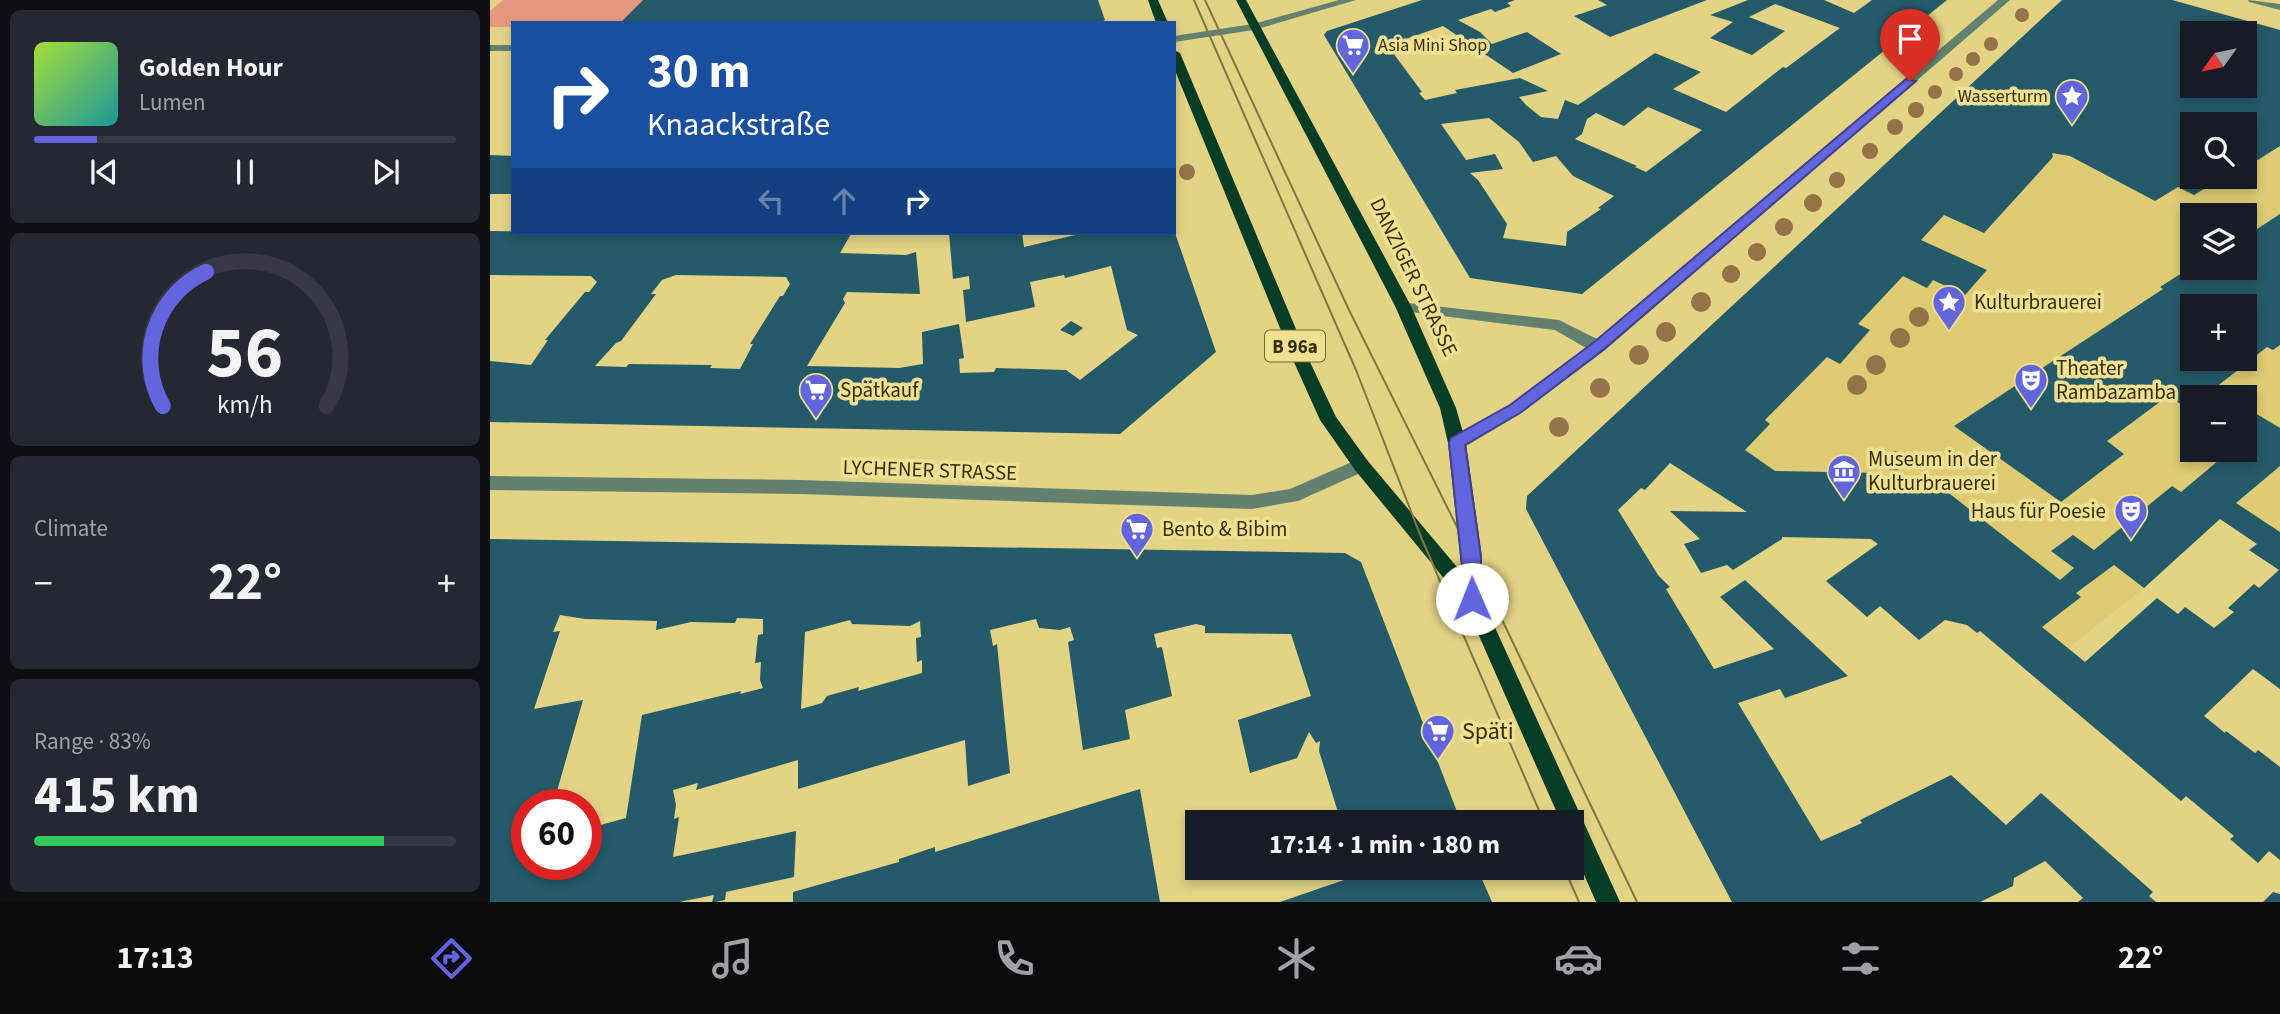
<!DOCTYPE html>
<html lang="en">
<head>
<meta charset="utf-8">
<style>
	body { margin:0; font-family:"Source Sans 3",sans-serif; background:#242831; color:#f1f3f6; height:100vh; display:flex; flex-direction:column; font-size:26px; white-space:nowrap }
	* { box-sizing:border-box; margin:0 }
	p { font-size:23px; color:#9ea1a6 }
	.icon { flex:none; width:38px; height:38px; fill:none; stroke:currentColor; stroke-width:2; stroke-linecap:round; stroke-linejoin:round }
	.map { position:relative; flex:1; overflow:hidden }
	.sheet { display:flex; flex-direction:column; gap:10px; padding:10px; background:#0d0f14; width:490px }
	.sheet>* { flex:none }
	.banner { position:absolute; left:21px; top:21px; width:665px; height:214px; border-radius:0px; box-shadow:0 4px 10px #0003; background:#1a4fa0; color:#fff; overflow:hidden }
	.needle { width:46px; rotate:237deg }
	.fabs { position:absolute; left:1690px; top:21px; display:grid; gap:14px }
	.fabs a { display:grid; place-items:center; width:77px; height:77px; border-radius:0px; background:#171b24; box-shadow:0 4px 10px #0003; font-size:35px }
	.speed { position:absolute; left:21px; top:789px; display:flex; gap:14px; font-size:35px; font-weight:700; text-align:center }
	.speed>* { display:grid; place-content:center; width:91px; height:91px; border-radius:50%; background:#171b24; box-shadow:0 4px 10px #0003; line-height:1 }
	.speed .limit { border:10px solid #d22; background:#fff; color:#111 }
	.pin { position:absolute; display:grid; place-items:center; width:60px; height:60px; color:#fff; margin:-72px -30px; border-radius:50% 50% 50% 0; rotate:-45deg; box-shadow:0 0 7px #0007 }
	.pin .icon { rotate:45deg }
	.me { position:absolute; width:77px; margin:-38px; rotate:359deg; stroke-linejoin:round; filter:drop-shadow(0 0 5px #0008) }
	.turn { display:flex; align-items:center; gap:24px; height:147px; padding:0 21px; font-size:32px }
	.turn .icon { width:91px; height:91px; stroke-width:2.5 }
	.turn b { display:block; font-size:49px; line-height:60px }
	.lanes { display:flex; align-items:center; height:66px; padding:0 21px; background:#0003; justify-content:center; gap:35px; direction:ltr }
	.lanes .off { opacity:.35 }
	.big { font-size:52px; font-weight:700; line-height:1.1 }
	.sheet .tile { flex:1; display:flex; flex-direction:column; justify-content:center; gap:10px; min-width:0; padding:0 24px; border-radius:10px; background:#242831 }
	.sheet .dial { align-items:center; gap:0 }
	.dial svg { height:182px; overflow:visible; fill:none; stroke:#363941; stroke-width:7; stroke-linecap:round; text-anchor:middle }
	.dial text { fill:#f1f3f6; stroke:none }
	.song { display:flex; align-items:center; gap:21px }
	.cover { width:84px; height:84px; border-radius:10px; background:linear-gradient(135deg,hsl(80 70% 55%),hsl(180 70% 35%)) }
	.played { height:7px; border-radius:4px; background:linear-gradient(90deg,#6365de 15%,#363941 15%) }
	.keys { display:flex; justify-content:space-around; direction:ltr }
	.heat { display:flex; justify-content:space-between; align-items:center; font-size:38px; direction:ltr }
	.charge { height:10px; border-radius:5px; background:linear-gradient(90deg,#34c759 83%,#363941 0) }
	.trip { position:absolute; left:695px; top:810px; width:399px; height:70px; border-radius:0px; background:#171b24; box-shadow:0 4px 10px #0003; font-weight:700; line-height:70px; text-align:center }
	.menu { display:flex; height:112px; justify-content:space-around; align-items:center; background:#090b0e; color:#9ea1a6 }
	.menu .icon { width:49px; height:49px }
	.menu .selected { color:#6365de }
	.menu b { font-size:32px; color:#f1f3f6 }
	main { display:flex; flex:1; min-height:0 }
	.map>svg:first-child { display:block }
	.built { fill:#ddcc74; fill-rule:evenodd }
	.green { fill:#e59880 }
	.building { fill:#255a68; fill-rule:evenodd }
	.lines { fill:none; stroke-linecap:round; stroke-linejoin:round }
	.minor { fill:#63816f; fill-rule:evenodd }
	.major { fill:#083d25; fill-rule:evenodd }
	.tram { stroke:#837843; stroke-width:2 }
	.tree { fill:#947347 }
	.route { fill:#6365de; stroke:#404290; stroke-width:2 }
	.labels { text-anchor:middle; stroke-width:7; stroke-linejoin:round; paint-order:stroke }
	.far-poi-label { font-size:18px; fill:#362f0e; stroke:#f0e092; text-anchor:start }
	.shield { fill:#f0e092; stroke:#6e6436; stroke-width:2 }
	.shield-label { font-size:19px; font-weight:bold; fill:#362f0e }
	.street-label { font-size:21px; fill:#362f0e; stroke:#f0e092 }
	.poi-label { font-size:21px; fill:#362f0e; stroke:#f0e092; text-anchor:start }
	.near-poi-label { font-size:24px; fill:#362f0e; stroke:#f0e092; text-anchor:start }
</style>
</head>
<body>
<main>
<section class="sheet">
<div class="tile">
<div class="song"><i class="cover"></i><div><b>Golden Hour</b><p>Lumen</p></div></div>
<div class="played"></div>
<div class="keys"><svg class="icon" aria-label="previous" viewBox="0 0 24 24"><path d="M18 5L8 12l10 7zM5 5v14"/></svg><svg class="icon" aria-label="pause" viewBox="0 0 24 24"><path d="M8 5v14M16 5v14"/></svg><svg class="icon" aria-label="next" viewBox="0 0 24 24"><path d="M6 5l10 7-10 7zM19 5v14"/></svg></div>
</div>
<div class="tile dial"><svg viewBox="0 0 100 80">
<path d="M14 69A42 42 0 1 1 86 69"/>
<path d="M14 69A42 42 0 0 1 33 10" stroke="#6365de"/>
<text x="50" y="56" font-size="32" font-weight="700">56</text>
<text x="50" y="72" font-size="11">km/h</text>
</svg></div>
<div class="tile"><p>Climate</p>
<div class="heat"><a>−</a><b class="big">22°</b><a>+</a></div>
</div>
<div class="tile"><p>Range · 83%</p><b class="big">415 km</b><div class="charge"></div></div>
</section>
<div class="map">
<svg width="1790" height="902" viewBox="0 0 1790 902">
	<rect width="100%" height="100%" fill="#e3d385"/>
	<path class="built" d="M1572,0H1682L1790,30V532L1746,504L1654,588L1578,648L1523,605L1487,633L1477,625L1455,620L1429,640L1350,572L1401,535L1257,512L1117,423ZM1703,33H1755V86H1703ZM1703,124H1755V177H1703ZM1703,215H1755V268H1703ZM1703,306H1755V359H1703ZM1703,397H1755V450H1703Z"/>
	<path class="green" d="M13,0H153L130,23H23V27H0V11Z"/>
	<path class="building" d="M153,0H608L615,20L610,23H130Z
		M932,0H1025L1017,3L1021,6L1005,12L1001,9L968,20L990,32L1002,44L1037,32L1071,54L1023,73L953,26L910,41L895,42L932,92L929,93L935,100L967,93L965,90L1030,78L1058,91L1029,97L1036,105L1051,117L1068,119L1075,100L1088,105L1165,53L1211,72L1183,89L1236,112L1293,67L1296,68L1350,28L1285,4L1259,17L1295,31L1262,55L1220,38L1243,22L1220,15L1258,0H1334L1364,13L1382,0H1457L1092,294L980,278L834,35L837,31ZM1158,107L1212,130L1156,172L1145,167L1147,166L1085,139L1092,134L1097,119L1106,113L1134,126ZM999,118L1029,142L1043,162L1066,156L1083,176L1124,196L1108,208L1111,209L1077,232L1076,246L1013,238L1017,224L988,180L980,173L1013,169L1005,154L976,160L951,124Z
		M1108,0H1217L1120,37L1084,16L1117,5Z
		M1572,0H1682L1790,30V146L1755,168V124H1703V177H1742L1723,188L1719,186L1704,195L1688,187L1665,201L1580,156L1562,153L1563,157L1494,233L1454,215L1431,240L1497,270L1475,295L1443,280L1437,288L1413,276L1368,324L1380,330L1350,364L1337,357L1275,420L1280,424L1255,450L1285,471L1391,473L1394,480L1415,481L1424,487L1434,480L1447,490L1451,487L1570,580L1584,568L1561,551L1583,535L1604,550L1682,486L1691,492L1741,450H1755V407L1790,428V466L1746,503L1790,532V689L1763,669L1714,716L1735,733L1736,731L1765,753L1768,750L1790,767V860L1779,851L1768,863L1740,839L1744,836L1696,796L1691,801L1490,631L1487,633L1477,625L1455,620L1429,640L1390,606L1377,617L1336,581L1388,544L1381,539L1292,537V539L1243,570L1237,565L1211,573L1194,544L1210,539L1180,511L1257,512L1180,463L1155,490L1151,488L1128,510L1168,575L1180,587L1176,589L1224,669L1284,649L1230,597L1255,580L1358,676L1295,698L1290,689L1248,703L1331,841L1372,823L1370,820L1461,775L1516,825L1551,793L1663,892L1659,896L1666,902H1588L1593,898L1555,861L1524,878L1523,886L1490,902H1242L1036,509L1037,496ZM1703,33H1755V86H1703ZM1730,519L1767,544L1759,550L1789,570L1769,588L1764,584L1738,608L1744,612L1724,628L1695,607L1688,614L1667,598L1595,662L1552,627L1591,597L1586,593L1624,565L1654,588Z
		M0,155L23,156V194H0Z
		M1790,214V345L1783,350L1777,347L1763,358L1766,360L1762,364L1758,362L1725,388L1740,397H1703V412L1678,396L1617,441L1634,454L1571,502L1464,426L1673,289L1670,287L1703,266L1755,268V237ZM1703,306H1755V359H1703Z
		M0,231L361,234L350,253L416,255L426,252L430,294L357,292L353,299L355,303L317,366L409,368L433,364L432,332L469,324L474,358L469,359L470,373L504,372L506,368L576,370L590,380L648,335L637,330L621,266L575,278L574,275L540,282L545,307L476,322L473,290L480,289L479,276L463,279L459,233H532L534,247L594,233H685L726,352L630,434L0,422V361L41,365L58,340H55L95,292H99L107,282L101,276L0,275ZM186,275L296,277L300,284L293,296H290L260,344H263L250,369L220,368L222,365L139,364L136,367L105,366L126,343L131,341L166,294H161L172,280Z
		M581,321L593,328L583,336L570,330Z
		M0,539L855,553L871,562L971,822H851L829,751L830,741L826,743L819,732L807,758L760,773L748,720L821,696L801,634L715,633V626L706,624L664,634L667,648L672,647L682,696L635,710L640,739L593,750L578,642L584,640L580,627L570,630L549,628L546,619L500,630L503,646L507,644L520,773L478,786L475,740L308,789V760L206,790L208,783L183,790L186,805L184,819L189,817L183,857L306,831L304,877L236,892L235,900L226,902H222L224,895L189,902H0ZM70,615L95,619L167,621L166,630L201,622L245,623L247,618L273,619V634L268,635L265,663L271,662L270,680L273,688L250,694L251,691L152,715L136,818L96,829V864H37V805H63L93,700L44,709L70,631L63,632ZM360,620L362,624L420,626L430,621L431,637L426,638L427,662L432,660V673L368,691L369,687L337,696L332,703L311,709L315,632Z
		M650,789L670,902H303V892L409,862V859L445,847V852Z
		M851,868H987L1002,902H790L854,880Z
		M1783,892L1790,894V902H1773Z"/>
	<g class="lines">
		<path class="minor" d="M849,0H866L764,30L684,42V36L763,24Z
			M1508,0H1520L1114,351L1031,413L973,448H961L958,443L961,438L1019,405L1096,348L1065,330L913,311L905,306L908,302L1069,320L1107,339Z
			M1758,0L1790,4V10L1759,2Z
			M0,45H23V51H0Z
			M871,458L877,460L880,465L877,470L808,501L762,509L310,494L0,490V476L310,480L762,495L800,489Z"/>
		<path class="major" d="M658,0H668L678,23H666Z
			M746,0H756L921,306L966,408L976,443L992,557V599L1130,902H1106L1082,847V822H1071L975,604L865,470L830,420L803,360L684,68V50L690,53L819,360L846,417L877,460L972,573L958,443L950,408L905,306Z"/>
		<path class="tram" d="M704,0L866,370L931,537L1054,822
			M715,0L859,310L982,557L1147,902
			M1074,868L1089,902"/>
	</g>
	<g class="tree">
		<circle cx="1532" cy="15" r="7"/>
		<circle cx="1501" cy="44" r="7"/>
		<circle cx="1483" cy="59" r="7"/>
		<circle cx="1466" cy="74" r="7"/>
		<circle cx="1445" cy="92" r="7"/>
		<circle cx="1426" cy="110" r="8"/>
		<circle cx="1405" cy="127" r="8"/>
		<circle cx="1380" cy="151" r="8"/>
		<circle cx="697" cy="172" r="8"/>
		<circle cx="1347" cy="180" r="8"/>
		<circle cx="1323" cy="203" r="9"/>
		<circle cx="1294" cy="227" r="9"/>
		<circle cx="1267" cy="252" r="9"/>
		<circle cx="1241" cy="274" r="9"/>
		<circle cx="1211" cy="302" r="10"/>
		<circle cx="1429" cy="317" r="10"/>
		<circle cx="1176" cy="332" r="10"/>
		<circle cx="1410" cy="338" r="10"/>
		<circle cx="1149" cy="355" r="10"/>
		<circle cx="1386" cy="365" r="10"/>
		<circle cx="1367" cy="385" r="10"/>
		<circle cx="1110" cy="388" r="10"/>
		<circle cx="1069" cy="427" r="10"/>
		<circle cx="1404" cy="461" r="10"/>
	</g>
	<path class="route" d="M1416,79L1426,81L1113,350L1030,413L975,445L991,557V599L989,604L982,607L976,604L959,443L961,438L1020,405L1103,343Z"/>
	<defs>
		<symbol id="supermarket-pin" viewBox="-11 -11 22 30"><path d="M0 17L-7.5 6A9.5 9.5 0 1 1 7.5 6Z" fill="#6365de" stroke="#f0e092"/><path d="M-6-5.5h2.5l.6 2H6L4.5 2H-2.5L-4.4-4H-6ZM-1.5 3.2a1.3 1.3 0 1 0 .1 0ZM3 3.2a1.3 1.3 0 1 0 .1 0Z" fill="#fff"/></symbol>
		<symbol id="sight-pin" viewBox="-11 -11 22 30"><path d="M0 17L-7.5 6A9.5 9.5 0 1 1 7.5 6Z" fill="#6365de" stroke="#f0e092"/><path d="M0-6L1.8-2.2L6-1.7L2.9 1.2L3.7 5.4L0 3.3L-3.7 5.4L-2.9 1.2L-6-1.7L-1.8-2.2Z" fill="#fff"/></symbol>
		<symbol id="theatre-pin" viewBox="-11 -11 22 30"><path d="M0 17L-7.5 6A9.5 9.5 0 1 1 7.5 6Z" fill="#6365de" stroke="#f0e092"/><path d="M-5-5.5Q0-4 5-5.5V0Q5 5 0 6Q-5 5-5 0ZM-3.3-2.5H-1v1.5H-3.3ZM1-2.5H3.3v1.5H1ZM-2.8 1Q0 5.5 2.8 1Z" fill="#fff"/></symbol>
		<symbol id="museum-pin" viewBox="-11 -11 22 30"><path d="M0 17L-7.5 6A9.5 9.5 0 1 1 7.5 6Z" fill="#6365de" stroke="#f0e092"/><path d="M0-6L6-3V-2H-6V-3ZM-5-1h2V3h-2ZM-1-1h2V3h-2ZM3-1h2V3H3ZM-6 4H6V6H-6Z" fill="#fff"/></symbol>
	</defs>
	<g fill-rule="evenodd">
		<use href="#supermarket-pin" x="844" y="26" width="38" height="52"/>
		<use href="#sight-pin" x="1563" y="77" width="38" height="52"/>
		<use href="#sight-pin" x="1440" y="283" width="38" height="52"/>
		<use href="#theatre-pin" x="1522" y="361" width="38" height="52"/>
		<use href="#supermarket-pin" x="307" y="371" width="38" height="52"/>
		<use href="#museum-pin" x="1335" y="452" width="38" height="52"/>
		<use href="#theatre-pin" x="1622" y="492" width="38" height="52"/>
		<use href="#supermarket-pin" x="628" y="510" width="38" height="52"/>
		<use href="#supermarket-pin" x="929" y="712" width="38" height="52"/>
	</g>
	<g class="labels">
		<g class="far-poi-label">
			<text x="888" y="51">Asia Mini Shop</text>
			<text x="1558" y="102" text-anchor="end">Wasserturm</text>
		</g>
		<rect class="shield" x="775" y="330.5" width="60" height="31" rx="5"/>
		<g class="shield-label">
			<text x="805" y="353">B 96a</text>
		</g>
		<g class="street-label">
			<text transform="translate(924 277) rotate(64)" y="7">DANZIGER STRASSE</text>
			<text transform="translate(440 470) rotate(2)" y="7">LYCHENER STRASSE</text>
		</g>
		<g class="poi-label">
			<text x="1484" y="309">Kulturbrauerei</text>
			<text x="1566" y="375">Theater<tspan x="1566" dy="24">Rambazamba</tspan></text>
			<text x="350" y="397">Spätkauf</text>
			<text x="1378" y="466">Museum in der<tspan x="1378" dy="24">Kulturbrauerei</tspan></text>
			<text x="1616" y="518" text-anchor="end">Haus für Poesie</text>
			<text x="672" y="536">Bento &amp; Bibim</text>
		</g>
		<g class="near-poi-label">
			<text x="972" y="739">Späti</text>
		</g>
	</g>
</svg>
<div class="fabs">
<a><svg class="needle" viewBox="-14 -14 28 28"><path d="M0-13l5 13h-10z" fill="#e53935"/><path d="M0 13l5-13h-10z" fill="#9ea1a6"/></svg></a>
<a><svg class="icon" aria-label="search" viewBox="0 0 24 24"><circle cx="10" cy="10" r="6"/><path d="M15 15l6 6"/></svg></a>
<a><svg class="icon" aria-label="layers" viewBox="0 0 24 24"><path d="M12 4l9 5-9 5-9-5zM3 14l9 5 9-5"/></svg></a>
<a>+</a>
<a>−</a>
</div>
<div class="speed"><div class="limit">60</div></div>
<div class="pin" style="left:1420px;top:81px;background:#d93025"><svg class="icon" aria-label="arrive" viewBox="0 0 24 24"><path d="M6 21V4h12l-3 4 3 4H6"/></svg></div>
<svg class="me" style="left:982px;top:599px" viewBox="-20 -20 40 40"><circle r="19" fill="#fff"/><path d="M0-13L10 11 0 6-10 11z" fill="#6365de"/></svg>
<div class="trip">17:14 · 1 min · 180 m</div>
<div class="banner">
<div class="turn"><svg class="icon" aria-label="right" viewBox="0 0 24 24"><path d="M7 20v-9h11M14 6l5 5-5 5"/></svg><div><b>30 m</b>Knaackstraße</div></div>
<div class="lanes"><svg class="icon off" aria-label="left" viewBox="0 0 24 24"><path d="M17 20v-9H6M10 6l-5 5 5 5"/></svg><svg class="icon off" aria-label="ahead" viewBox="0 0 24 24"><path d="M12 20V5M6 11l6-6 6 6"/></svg><svg class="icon" aria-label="right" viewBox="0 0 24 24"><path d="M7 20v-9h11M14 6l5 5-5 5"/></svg></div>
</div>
</div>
</main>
<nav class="menu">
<b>17:13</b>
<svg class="icon selected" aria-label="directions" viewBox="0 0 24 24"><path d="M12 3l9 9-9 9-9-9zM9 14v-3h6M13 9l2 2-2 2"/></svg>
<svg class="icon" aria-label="music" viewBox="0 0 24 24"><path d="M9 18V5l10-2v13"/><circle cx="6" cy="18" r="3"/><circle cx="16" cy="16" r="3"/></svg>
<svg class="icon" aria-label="phone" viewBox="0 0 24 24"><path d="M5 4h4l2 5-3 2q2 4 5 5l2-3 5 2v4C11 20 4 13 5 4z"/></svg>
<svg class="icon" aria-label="climate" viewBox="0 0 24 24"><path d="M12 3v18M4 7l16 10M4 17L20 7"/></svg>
<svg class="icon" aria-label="car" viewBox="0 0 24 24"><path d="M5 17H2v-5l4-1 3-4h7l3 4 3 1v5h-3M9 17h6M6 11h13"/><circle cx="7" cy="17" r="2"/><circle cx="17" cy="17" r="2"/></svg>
<svg class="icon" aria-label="filters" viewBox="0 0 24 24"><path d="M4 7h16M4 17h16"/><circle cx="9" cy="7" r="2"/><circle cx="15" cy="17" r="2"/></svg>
<b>22°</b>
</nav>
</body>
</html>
